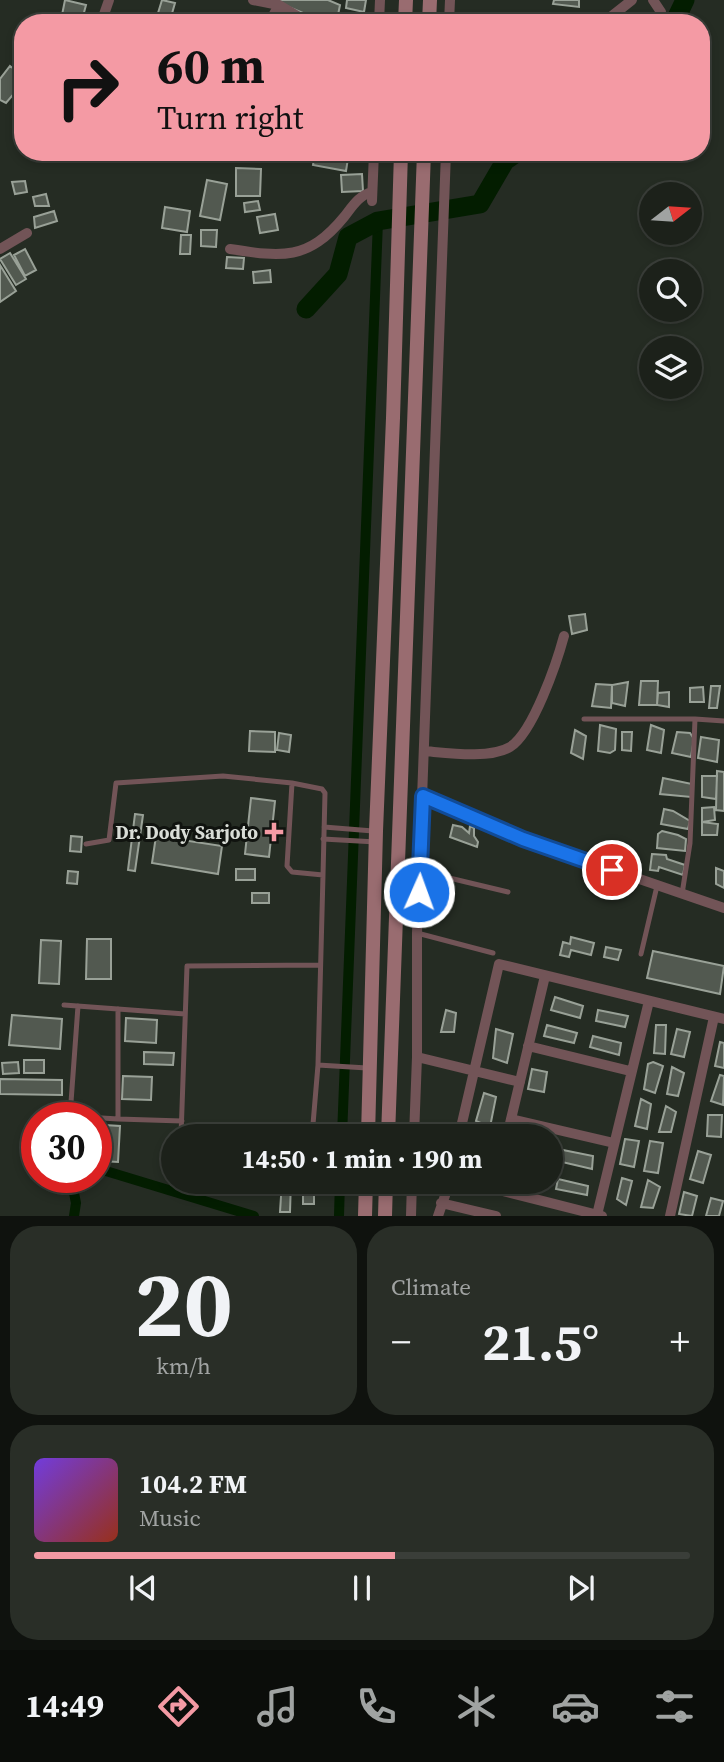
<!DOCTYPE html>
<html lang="en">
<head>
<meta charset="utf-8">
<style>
	body { margin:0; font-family:"Source Serif 4",serif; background:#292e27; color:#f1f3f6; height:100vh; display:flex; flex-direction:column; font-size:26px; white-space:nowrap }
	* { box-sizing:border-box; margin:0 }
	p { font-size:23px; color:#a0a3a2 }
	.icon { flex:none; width:38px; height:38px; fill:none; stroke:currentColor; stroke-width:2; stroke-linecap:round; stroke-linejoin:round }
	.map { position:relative; height:1216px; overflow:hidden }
	.side { display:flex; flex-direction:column; gap:10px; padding:10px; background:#0f120e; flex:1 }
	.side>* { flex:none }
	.guide { position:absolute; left:14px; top:14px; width:696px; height:147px; border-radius:28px; box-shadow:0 4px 10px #0003,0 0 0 2px #3a3e39; background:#f49aa4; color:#111; overflow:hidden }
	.needle { width:46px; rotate:73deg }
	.tools { position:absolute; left:639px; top:182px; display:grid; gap:14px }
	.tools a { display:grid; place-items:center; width:63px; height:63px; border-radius:50%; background:#1c211a; box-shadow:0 4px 10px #0003,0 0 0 2px #3a3e39; font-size:35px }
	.speed { position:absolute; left:21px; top:1102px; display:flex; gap:14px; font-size:35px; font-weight:700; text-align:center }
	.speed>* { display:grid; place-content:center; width:91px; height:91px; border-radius:50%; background:#1c211a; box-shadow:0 4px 10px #0003,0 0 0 2px #3a3e39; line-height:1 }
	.speed .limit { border:10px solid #d22; background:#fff; color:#111 }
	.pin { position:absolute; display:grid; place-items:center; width:60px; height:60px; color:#fff; margin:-30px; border:4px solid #fff; border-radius:50%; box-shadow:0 2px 7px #0007 }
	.me { position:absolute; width:77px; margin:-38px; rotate:2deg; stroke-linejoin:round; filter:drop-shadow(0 0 5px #0008) }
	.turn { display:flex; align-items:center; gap:24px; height:147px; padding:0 28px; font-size:32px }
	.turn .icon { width:91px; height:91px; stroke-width:2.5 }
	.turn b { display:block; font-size:49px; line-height:60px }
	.big { font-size:52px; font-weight:700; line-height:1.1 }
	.side .tile { flex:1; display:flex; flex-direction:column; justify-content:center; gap:10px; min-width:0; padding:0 24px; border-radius:28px; background:#292e27 }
	.side .dial { align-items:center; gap:0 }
	.dial b { font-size:91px; line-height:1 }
	.song { display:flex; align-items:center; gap:21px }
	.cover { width:84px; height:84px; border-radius:10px; background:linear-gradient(135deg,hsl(260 70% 55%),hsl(10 70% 35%)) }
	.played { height:7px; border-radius:4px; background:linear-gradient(90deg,#f49aa4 55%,#3a3e39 55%) }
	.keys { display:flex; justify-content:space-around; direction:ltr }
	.heat { display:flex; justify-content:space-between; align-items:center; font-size:38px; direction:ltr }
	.side .tiles { flex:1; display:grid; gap:10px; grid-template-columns:1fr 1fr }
	.tile:last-child { grid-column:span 2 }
	.trip { position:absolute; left:161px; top:1124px; width:402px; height:70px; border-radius:35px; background:#1c211a; box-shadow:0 4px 10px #0003,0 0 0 2px #3a3e39; font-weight:700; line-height:70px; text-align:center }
	.tab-bar { display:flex; height:112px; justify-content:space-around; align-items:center; background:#0b0d0a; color:#a0a3a2 }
	.tab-bar .icon { width:49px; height:49px }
	.tab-bar .active { color:#f49aa4 }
	.tab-bar b { font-size:32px; color:#f1f3f6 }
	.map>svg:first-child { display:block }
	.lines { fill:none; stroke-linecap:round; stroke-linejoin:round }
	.canal { stroke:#031d00; stroke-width:10 }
	.river { stroke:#031d00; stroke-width:19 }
	.building { fill:#525950; stroke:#99a197; stroke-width:2 }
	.service { stroke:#725457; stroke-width:5 }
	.minor { stroke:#725457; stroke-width:10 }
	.secondary { stroke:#996c70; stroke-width:14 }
	.route-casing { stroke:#114b97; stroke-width:18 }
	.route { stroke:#1a73e8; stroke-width:12 }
	.poi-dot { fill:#f49aa4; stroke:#10130f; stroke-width:2.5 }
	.labels { text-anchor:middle; stroke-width:6; stroke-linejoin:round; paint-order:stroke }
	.poi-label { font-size:19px; font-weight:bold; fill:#d9ddd7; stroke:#10130f; text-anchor:end }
</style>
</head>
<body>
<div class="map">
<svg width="724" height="1216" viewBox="0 0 724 1216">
	<rect width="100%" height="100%" fill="#252c23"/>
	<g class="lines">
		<path class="canal" d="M342,1136L378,221
			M96,1168L254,1216
			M71,1178L76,1203L74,1216
			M339,1216L340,1181"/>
		<path class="river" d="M674,23L685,0
			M306,309L338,274L348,237L378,221L480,204L505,161L518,152"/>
	</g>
	<path class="building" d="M65,0L86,5L82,20L62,15Z
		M162,0L175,3L171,17L158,13Z
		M272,0H328L340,5L337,20L303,13Z
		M347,0H366L364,12L346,8Z
		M554,0H579V7L553,4Z
		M10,66L23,76V83L6,103L0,100V79Z
		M276,152H307L305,161Z
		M315,152H349L346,171L313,165Z
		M236,168L261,169L260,196H236Z
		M362,174L363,191L342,192L341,175Z
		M207,180L227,184L220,220L200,216Z
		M25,181L27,192L15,194L12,182Z
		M46,194L49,206H35L33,197Z
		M258,201L260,210L245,212L244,203Z
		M165,207L190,211L187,232L162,228Z
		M54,211L57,221L35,228L34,217Z
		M275,214L278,230L260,233L257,217Z
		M201,230H217L216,247L201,246Z
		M181,235H191L190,254H180Z
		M25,249L36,270L25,276L14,255Z
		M10,253L26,279L16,285L0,259Z
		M227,257L244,258L243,269L226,268Z
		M0,265L16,291L0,302Z
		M270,270L271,282L254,283L253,272Z
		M585,614L587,630L572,634L569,616Z
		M641,681H658L657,705H639Z
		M628,682L625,706L612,703V685Z
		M596,684L612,685L611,708L592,706Z
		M711,686H720L717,708H709Z
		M703,687L704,702H690V688Z
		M669,692V707L657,705L658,693Z
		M600,725L616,729L615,750L610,753L598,751Z
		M651,725L664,730L661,753L647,750Z
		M575,730L586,736L583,759L571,753Z
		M250,731L275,732V752L249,751Z
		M622,732H632L631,751L622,750Z
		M677,732L690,733L694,739L691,757L672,753Z
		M279,733L291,735L289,752L277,750Z
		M701,737L719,740L717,762L698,758Z
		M717,771L724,772V811L716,810Z
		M702,776H717L716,799L702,797Z
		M663,778L692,784L691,797L660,794Z
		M251,798L275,801L269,857L245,854Z
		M714,807L715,820L702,822V808Z
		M664,809L673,811L690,821L688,829L661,824Z
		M135,814L143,815L135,871L128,870Z
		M702,822L718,824L717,835H702Z
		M453,825L462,827L469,833L470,826L474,828V836L478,842L477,847L450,837Z
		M662,831L678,835L686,839L685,851L657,848L658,834Z
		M71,836L82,837L81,852L70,851Z
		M156,836L222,846L218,874L152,863Z
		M652,854L666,855L667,859L685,865L683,875L659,867L658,871L650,870Z
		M716,868L724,871V888L716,884Z
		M236,869H255V880H236Z
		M68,871L78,872L77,884L67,883Z
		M252,893H269V903H252Z
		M571,937L594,943L591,955L571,950L569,957L560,955L563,942L570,944Z
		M87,939H111V979H86Z
		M41,940L61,941L59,984L39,983Z
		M606,947L621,950L618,960L604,957Z
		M653,951L724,966L720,994L647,978Z
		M555,997L583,1006L580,1018L551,1010Z
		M446,1010L456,1013L454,1032H441Z
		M598,1010L628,1016L625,1027L596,1021Z
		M12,1015L62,1019L60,1049L9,1045Z
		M126,1018L157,1020L156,1043L125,1041Z
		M547,1025L577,1033L574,1043L544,1036Z
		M656,1025H666L665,1054L654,1053Z
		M496,1029L513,1034L507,1063L493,1058Z
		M677,1029L690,1032L684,1057L671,1054Z
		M593,1036L621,1043L619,1055L590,1047Z
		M720,1042L724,1043V1068L715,1066Z
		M144,1052L174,1053L173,1065L144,1064Z
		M24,1060H44V1073H24Z
		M18,1062L19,1073L3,1074L2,1063Z
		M653,1062L663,1066L655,1093L644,1089L648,1064Z
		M672,1067L684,1073L678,1096L667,1094Z
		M532,1069L547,1072L544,1092L528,1089Z
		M720,1075L724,1076L723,1105L711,1101Z
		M123,1076L152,1077L151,1100L122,1099Z
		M0,1079L62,1080V1095L0,1094Z
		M484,1093L496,1097L490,1127L476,1121Z
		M641,1099L651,1104L647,1129L635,1126Z
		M666,1106L676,1112L671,1132H659Z
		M708,1115H722L721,1137L707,1136Z
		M104,1125L120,1126L118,1162L101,1161Z
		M625,1139L639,1141L634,1167L620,1164Z
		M650,1141L663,1143L658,1173L644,1171Z
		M563,1150L593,1156L592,1169L562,1162Z
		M698,1151L711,1155L703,1183L690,1179Z
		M622,1178L632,1181L626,1205L617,1199Z
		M558,1179L588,1186L587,1195L556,1189Z
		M648,1180L660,1187L653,1208L641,1207Z
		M282,1181H291L290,1212H280Z
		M684,1192L697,1196L692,1216L679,1214Z
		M303,1193H314V1204H303Z
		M711,1198L723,1201L719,1216H706Z"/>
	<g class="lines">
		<path class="service" d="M584,719H695L690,843L682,894
			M695,719L724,721
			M292,783L322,789L325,793L323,875L292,872L287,866Z
			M324,827L373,831
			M323,839L376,842
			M86,844L109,840L116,783L223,776L292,783
			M420,871L508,892
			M417,933L493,953
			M641,954L657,886
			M64,1005L185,1014
			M78,1006L70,1116L118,1119
			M118,1009V1119L182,1121
			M318,1065L367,1068
			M181,1136L187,966L320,965
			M312,1136L318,1065L323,875"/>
		<path class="minor" d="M253,0L279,5
			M653,0L661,12V23
			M101,23L109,0
			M269,23L279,5L309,23
			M364,23L379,22
			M379,23L380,0
			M449,23L450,0
			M603,23L632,0
			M372,201L374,152
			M0,249L27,233
			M230,249C282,257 308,261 344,217C352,207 359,195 372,192
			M424,751C448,753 490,759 510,747C533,733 557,662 564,636
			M423,796L523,839L724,908
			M528,1046L630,1071
			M417,1057L520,1082
			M511,1119L614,1143
			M414,1136L417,1057V933L446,152
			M459,1136L499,964L724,1019
			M507,1136L545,976
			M450,1181L495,1189L602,1216
			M441,1203L496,1216
			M597,1215L649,1001
			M411,1216L412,1181
			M438,1216L450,1181
			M670,1216L714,1017"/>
		<path class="secondary" d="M405,23L406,0
			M429,23L430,0
			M368,1136L376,831L393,418L401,152
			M388,1136L424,152
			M365,1216L366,1181
			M385,1216L386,1181"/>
	</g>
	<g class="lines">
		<defs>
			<path id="route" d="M419,892L423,796L523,839L612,870"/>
		</defs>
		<use href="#route" class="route-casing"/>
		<use href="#route" class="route"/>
	</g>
	<path class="poi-dot" d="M270.5 821.5h7v7h7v7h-7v7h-7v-7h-7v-7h7z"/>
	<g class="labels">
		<g class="poi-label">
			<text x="258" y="839">Dr. Dody Sarjoto</text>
		</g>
	</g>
</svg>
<div class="tools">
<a><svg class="needle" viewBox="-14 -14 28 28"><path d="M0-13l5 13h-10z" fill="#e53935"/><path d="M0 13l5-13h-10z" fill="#a0a3a2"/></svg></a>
<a><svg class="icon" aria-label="search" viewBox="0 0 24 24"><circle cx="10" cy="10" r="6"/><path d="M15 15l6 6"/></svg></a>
<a><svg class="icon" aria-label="layers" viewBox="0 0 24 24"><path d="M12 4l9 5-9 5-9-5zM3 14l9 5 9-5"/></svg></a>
</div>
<div class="speed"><div class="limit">30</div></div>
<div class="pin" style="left:612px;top:870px;background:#d93025"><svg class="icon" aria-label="arrive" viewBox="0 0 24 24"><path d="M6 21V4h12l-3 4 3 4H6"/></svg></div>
<svg class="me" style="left:419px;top:892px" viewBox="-20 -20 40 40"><circle r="17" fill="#1a73e8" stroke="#fff" stroke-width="3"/><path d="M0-11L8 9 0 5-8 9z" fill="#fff"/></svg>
<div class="trip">14:50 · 1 min · 190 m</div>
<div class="guide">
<div class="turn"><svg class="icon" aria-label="right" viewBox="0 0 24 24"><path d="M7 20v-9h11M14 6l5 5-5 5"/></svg><div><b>60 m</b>Turn right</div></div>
</div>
</div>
<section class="side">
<div class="tiles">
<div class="tile dial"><b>20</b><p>km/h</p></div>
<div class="tile"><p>Climate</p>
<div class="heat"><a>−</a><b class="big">21.5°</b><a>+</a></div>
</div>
<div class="tile">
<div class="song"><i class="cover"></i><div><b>104.2 FM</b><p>Music</p></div></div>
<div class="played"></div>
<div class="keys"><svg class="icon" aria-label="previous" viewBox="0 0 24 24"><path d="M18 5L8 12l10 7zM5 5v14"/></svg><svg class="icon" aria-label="pause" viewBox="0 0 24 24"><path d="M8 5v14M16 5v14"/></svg><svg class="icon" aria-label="next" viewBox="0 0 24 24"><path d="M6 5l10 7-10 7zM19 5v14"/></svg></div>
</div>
</div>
</section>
<nav class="tab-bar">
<b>14:49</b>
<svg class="icon active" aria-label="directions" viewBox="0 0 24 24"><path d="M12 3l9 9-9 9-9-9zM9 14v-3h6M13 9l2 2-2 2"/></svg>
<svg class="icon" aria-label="music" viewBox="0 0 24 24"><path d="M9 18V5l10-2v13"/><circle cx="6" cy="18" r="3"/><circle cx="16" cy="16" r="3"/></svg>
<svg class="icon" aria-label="phone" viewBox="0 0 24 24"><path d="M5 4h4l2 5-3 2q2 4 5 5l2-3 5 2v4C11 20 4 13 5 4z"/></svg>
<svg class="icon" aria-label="climate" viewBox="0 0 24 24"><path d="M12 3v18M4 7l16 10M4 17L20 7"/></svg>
<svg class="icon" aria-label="car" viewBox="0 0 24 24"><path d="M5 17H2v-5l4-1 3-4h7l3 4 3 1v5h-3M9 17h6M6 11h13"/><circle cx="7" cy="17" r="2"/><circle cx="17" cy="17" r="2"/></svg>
<svg class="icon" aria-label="filters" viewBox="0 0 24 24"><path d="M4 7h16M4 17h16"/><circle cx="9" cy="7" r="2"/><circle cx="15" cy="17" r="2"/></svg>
</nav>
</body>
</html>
